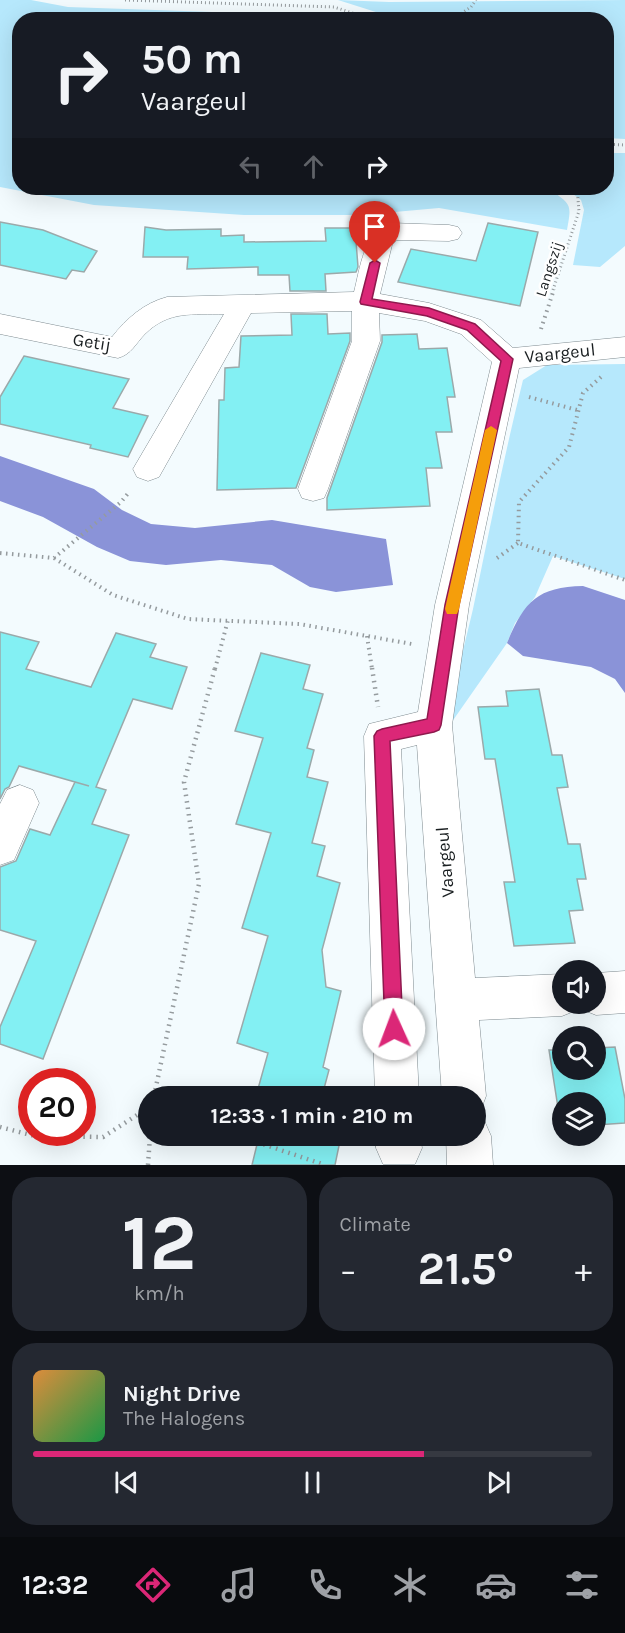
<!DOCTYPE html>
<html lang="en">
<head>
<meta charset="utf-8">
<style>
	body { margin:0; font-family:Karla,sans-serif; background:#242831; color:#f1f3f6; height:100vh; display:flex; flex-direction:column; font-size:22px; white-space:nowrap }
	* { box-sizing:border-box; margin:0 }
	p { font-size:20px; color:#9ea1a6 }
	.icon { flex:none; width:33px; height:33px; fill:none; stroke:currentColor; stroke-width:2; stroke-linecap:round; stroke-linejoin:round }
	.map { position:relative; height:1165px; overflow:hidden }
	.side { display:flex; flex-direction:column; gap:12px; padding:12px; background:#0d0f14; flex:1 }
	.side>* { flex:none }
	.banner { position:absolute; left:12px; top:12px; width:602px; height:183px; border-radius:24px; box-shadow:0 6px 24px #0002; background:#171b24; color:#f1f3f6; overflow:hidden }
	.buttons { position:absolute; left:552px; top:960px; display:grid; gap:12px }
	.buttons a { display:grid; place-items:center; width:54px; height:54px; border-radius:50%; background:#171b24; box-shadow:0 6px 24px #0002; font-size:30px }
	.speed { position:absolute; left:18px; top:1068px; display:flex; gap:12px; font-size:30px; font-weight:700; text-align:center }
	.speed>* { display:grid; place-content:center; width:78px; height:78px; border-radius:50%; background:#171b24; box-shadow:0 6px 24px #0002; line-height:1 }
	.speed .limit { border:9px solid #d22; background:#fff; color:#111 }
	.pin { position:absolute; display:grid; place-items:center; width:51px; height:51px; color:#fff; margin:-62px -26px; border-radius:50% 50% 50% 0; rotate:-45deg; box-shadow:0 0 6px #0007 }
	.pin .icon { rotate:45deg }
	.me { position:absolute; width:66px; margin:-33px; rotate:358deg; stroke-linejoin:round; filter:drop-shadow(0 0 4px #0008) }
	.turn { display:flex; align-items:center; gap:21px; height:126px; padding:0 30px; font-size:27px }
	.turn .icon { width:78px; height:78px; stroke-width:2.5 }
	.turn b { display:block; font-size:42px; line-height:51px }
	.lanes { display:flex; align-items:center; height:57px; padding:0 30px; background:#0003; justify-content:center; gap:30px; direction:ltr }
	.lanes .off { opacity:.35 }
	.big { font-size:45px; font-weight:700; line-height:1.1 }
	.side .tile { flex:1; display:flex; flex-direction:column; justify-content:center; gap:9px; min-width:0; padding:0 21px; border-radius:24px; background:#242831 }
	.side .dial { align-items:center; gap:0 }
	.dial b { font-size:78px; line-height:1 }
	.song { display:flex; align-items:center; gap:18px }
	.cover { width:72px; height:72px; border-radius:9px; background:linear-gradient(135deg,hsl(30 70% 55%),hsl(140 70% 35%)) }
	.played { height:6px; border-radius:3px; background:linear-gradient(90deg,#db2777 70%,#363941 70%) }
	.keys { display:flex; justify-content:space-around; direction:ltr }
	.heat { display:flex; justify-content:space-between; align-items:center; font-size:33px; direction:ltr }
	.side .tiles { flex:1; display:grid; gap:12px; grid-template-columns:1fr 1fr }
	.tile:last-child { grid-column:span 2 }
	.trip { position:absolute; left:138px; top:1086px; width:348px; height:60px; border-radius:30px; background:#171b24; box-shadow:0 6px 24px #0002; font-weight:700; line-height:60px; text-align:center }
	.tabs { display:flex; height:96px; justify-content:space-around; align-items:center; background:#090b0e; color:#9ea1a6 }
	.tabs .icon { width:42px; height:42px }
	.tabs .active { color:#db2777 }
	.tabs b { font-size:27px; color:#f1f3f6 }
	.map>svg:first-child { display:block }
	.green { fill:#b6e8fc }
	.water { fill:#8a93d8 }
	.building { fill:#83f0f3; stroke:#9ba9aa; stroke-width:1.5 }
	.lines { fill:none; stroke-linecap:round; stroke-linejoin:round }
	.minor-casing { stroke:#7f8b90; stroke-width:1 }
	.path-far2 { stroke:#959b9e; stroke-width:3; stroke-dasharray:1 3; stroke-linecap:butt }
	.path-far1 { stroke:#959b9e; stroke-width:4; stroke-dasharray:1.5 4.5; stroke-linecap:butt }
	.path { stroke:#959b9e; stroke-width:4.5; stroke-dasharray:1.5 5; stroke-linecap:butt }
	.minor { fill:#fff; fill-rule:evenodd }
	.route { fill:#db2777; stroke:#8e194d; stroke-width:1.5 }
	.slow { fill:#f59e0b }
	.labels { text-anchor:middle; stroke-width:5; stroke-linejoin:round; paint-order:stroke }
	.far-street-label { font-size:15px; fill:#191e20; stroke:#fff }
	.street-label { font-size:18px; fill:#191e20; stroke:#fff }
</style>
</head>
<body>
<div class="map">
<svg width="625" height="1165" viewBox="0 0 625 1165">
	<rect width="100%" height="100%" fill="#f3fbfe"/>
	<path class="green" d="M0,0H31L68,7L274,14L351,19L20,20V188H549C571,206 572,202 567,230L439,208L361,215H244L94,205L0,187Z
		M338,0L389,2L625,0V139L606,138V20L389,19L379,13Z
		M606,153H625V246L600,267L573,265L584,210L581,200L565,188H606Z
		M625,364V579L553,556L535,597L515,623L507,643L449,726C453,686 464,648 473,609C489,532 504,456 523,380L547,365Z"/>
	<path class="water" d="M0,456L94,489L122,510L151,524L195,528L272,520L386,539L393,585L336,592L310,587L272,565L221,560L166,565L130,561L97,547L43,517L0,501Z
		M583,586L625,600V693L615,679L591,667L523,656L507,643C524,602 537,587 583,586Z"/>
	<path class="building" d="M0,222L43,230L97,251L84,272L72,270L66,279L0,265Z
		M488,223L538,232L520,306L398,282L411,249L476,261Z
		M145,227L166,230L221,229V236L244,235V242L326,241L325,228H355L358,267L356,272L325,274L326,291H290L289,275H258V267L187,269L188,257H143Z
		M291,314H327L328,334L350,333V341L296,488L217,490L219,400H224L225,368L239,367L241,336L292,335Z
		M417,334L419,349L447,348L455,397H447L452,432H436L442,468H426L430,506L327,510V498L382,342V335Z
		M24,356L129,379L113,408L148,416L128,457L90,448L91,445L0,424V397Z
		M0,632L39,642L26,669L91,687L116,633L156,644L150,657L187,667L172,709L133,699L96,787L106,790L92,824L129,835L43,1059L0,1044V1027L36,941L0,930V867L16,861L30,829L50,835L75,782L89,786L19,766L9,787L5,789L0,799Z
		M261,653L310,665L303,689L323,694L307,748L314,750L307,777L328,782L312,843L325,846L317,876L340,883L322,950L326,987L341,991L323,1067L329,1070L322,1096H256L268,1053L237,1043L268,936L242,928L271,833L236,824L263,738L235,731Z
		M539,689L552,755H562L568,787L557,788L568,844H580L586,879H577L583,910L569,911L575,943L514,946L504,882H515L495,759H485L478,707L508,706L506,691Z
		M615,1047L625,1099V1123L596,1125V1102H562L561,1127L549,1050H562V1070H596V1048Z
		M259,1136H341L335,1165H252Z"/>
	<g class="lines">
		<defs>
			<path id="minor" d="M390,223L449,225L458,227L462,233L458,239L449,241L397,240L392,245L380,294L429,303L481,320L513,348L625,337V357L519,368L469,605L452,725L475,978L562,974V1004H596V973L625,971V1013L596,1015L581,1009L579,1004L577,1010L562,1016L479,1020L486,1096L480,1112L476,1113V1096H442L417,745L401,749L419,1096H375L364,736L369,724L418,712L435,605L492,362L461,334L425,321L379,313L380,341L328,489L324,498L313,501L302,498L298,489L352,341V311L251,313L159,477L148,481L137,477L133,469L224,314C193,315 169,310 145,334C135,344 132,354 118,358L0,334V314L112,337C126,319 144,303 167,297L354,292C360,269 364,230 390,223Z
				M20,785L33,790L39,803L14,860L0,865V804L7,790Z
				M476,1117L484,1120L491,1136L493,1165H447L446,1136H476Z
				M375,1136H420L422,1148L415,1164H383L376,1148Z"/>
		</defs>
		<use href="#minor" class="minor-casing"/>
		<path class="path-far2" d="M125,0L334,7L374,20
			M451,20L471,7L476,0
			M606,144L625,145
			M553,290L579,211L577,188"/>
		<path class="path-far1" d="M541,329L554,289
			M601,377L583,393L569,447L519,502L518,543L625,580
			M529,397L577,410
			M0,553L54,558L121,502L130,491
			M54,558L113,595L188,619L299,624L412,644
			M497,558L518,543
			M367,636L372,669
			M215,669L228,620"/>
		<path class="path" d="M372,668L378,707
			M154,1096L199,884L184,782L215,668
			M0,1127L35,1136L103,1137L148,1108
			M239,1136L325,1165
			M148,1165L150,1136"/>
		<use href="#minor" class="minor"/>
	</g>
	<path class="route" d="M375,260L380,263L372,299L429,308L475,324L513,359L459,605L441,725L439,730L434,732L390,741L403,1029L400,1035L394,1038L388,1035L385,1029L374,736L377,731L382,729L427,719L445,605L501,361L467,330L427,316L361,304L360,302L370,263Z"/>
	<path class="slow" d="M491,426L497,430L459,609L457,614H447L445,609L485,430Z"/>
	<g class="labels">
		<g class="far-street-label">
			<text transform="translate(549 269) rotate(-72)" y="5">Langszij</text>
		</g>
		<g class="street-label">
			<text transform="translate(92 342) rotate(9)" y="6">Getij</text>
			<text transform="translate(560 353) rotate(-6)" y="6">Vaargeul</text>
			<text transform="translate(445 862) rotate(-95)" y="6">Vaargeul</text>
		</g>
	</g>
</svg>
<div class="buttons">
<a><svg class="icon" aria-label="sound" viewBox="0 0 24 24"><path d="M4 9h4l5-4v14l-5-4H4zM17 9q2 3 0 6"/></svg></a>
<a><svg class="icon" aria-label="search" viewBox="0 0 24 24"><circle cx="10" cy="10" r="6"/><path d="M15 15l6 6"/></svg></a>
<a><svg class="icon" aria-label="layers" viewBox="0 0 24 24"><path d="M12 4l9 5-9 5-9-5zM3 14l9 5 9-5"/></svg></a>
</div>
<div class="speed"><div class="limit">20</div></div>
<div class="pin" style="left:375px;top:263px;background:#d93025"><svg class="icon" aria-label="arrive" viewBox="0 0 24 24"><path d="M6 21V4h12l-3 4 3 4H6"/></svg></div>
<svg class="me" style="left:394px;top:1029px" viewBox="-20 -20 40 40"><circle r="19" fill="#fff"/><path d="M0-13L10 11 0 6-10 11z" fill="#db2777"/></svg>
<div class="trip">12:33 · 1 min · 210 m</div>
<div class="banner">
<div class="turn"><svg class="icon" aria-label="right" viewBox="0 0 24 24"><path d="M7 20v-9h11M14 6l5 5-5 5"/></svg><div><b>50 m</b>Vaargeul</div></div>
<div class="lanes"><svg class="icon off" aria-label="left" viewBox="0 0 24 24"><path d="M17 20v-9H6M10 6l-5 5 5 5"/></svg><svg class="icon off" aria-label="ahead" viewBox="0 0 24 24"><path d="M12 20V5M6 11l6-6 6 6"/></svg><svg class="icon" aria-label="right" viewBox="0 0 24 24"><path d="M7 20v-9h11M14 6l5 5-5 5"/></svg></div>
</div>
</div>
<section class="side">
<div class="tiles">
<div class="tile dial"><b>12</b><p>km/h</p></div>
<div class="tile"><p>Climate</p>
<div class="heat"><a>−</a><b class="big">21.5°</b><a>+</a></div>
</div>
<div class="tile">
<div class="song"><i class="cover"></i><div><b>Night Drive</b><p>The Halogens</p></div></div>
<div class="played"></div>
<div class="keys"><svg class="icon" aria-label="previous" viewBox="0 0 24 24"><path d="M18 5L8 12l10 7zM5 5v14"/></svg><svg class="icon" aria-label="pause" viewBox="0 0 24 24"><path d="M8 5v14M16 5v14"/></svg><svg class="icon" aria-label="next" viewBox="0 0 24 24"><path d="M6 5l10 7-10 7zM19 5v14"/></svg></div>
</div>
</div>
</section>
<nav class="tabs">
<b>12:32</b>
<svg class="icon active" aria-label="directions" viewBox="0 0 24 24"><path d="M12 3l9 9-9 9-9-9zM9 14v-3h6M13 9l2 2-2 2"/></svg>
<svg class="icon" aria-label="music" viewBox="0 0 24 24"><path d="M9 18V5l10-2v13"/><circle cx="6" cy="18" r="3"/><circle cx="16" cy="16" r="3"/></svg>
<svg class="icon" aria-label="phone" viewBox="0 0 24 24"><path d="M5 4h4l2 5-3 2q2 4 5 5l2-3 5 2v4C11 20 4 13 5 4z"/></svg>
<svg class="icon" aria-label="climate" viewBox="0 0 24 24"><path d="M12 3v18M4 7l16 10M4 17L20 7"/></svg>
<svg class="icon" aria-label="car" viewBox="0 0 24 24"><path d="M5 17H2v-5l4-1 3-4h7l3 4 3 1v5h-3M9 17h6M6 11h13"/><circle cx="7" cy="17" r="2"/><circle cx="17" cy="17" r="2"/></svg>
<svg class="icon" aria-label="filters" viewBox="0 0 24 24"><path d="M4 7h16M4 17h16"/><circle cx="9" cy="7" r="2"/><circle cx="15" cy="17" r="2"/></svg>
</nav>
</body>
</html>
